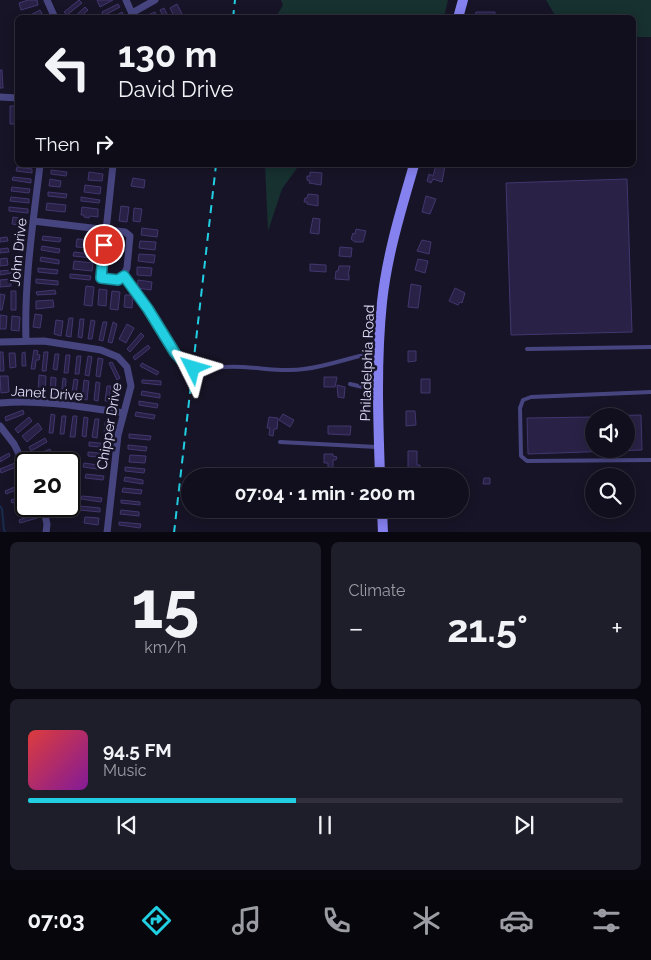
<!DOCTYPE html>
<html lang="en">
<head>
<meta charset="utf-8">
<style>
	body { margin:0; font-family:Raleway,sans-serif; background:#1e1d2a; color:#f1f3f6; height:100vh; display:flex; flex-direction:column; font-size:19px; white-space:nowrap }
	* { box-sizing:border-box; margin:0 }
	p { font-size:16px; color:#9c9ca4 }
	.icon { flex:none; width:28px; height:28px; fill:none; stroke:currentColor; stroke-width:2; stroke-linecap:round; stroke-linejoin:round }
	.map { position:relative; height:532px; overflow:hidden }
	.panel { display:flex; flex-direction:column; gap:10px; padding:10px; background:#090810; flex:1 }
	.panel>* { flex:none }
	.banner { position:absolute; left:15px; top:15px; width:621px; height:152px; border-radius:8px; box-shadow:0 2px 12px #0003,0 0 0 1px #302f3b; background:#110f1d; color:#f1f3f6; overflow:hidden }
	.tools { position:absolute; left:585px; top:408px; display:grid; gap:10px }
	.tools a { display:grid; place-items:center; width:50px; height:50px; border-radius:50%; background:#110f1d; box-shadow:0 2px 12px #0003,0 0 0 1px #302f3b; font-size:25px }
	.speed { position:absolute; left:15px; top:452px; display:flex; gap:10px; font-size:25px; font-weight:700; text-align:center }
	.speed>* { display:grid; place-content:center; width:65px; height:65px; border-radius:50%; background:#110f1d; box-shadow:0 2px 12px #0003,0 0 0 1px #302f3b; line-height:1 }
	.speed .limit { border:2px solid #111; border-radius:8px; background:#fff; color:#111 }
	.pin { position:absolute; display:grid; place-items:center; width:42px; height:42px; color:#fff; margin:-21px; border:2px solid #fff; border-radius:50%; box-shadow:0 1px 5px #0007 }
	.me { position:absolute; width:55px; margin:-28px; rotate:310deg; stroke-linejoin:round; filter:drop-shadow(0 0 4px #0008) }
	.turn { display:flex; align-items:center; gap:18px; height:105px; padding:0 20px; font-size:22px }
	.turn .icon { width:65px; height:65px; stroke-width:2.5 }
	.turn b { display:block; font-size:35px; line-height:42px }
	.then { display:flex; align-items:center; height:48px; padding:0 20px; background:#0003; gap:10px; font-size:19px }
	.big { font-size:38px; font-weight:700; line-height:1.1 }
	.panel .card { flex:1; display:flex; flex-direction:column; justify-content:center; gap:8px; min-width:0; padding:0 18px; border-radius:8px; background:#1e1d2a }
	.panel .dial { align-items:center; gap:0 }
	.dial b { font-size:65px; line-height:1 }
	.song { display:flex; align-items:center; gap:15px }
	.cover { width:60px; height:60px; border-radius:8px; background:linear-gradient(135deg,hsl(0 70% 55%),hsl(290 70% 35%)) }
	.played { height:5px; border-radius:2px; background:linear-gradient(90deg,#22cee2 45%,#302f3b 45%) }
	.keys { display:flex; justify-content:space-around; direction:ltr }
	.heat { display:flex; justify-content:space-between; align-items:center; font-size:28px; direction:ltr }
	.panel .tiles { flex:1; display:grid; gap:10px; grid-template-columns:1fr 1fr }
	.card:last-child { grid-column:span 2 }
	.trip { position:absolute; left:181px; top:468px; width:288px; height:50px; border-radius:25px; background:#110f1d; box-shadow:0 2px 12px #0003,0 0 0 1px #302f3b; font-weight:700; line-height:50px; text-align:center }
	.tabs { display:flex; height:80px; justify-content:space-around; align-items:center; background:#07060c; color:#9c9ca4 }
	.tabs .icon { width:35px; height:35px }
	.tabs .on { color:#22cee2 }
	.tabs b { font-size:22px; color:#f1f3f6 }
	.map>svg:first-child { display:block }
	.green { fill:#173030 }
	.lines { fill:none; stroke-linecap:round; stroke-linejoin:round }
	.stream { stroke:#182c4c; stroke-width:2 }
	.building { fill:#292246; stroke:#42376f }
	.service { stroke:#474580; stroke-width:4 }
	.minor { stroke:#474580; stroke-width:7 }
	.secondary { stroke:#8581ef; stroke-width:10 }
	.rail { stroke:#22cee2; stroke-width:2; stroke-dasharray:8 6; stroke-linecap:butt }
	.route-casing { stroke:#168693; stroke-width:12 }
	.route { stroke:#22cee2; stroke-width:9 }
	.labels { text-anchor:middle; stroke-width:5; stroke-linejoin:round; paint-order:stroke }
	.street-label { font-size:14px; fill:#e1defb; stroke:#171427 }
</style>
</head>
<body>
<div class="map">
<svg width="651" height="533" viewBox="0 0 651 533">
	<rect width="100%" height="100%" fill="#171427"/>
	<path class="green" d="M281,0H448L444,17H276L283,5Z
		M546,0H651V37H634V18L556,17Z
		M265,165H297V168L282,189L268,231Z"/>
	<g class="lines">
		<path class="stream" d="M0,506L2,509L4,530L6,533"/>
	</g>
	<path class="building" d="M28,0H37L38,5L21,10L19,3Z
		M79,0L82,3L67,15L64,12Z
		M97,0H113L100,7Z
		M118,4L120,7L103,16L102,12Z
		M177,4L183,16L175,18L170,8Z
		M85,7L88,10L79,18H73Z
		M164,8L169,18H164L160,10Z
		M40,10L44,17L25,18Z
		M122,12L125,18H112Z
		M155,12L158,18H149L148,15Z
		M476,12H495V18H475Z
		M0,70H2L3,88H0Z
		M10,106H15V124H10Z
		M85,165H104V168Z
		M436,165L445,166L442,182L433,179L431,183L427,181L429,174L433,176Z
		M17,167L32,169V173L16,171Z
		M51,170L67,172L66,176L51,174Z
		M89,172L103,174L102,181L88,180Z
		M310,172L322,173L321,185L309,183L310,181L307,180V176H310Z
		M13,177L31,179V183L12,180Z
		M133,178L145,180L144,188L131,186Z
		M50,179L61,181L60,187L49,186Z
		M627,179L632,332L511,335L506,183Z
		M85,185L101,187L100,194L84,192Z
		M12,187L30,189L29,193L11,191Z
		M48,192L67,194L66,198L48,196Z
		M308,194L318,195V206L307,204V202H304L305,198H307Z
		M426,196L436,199L430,214L422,212Z
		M11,197L29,199V203L10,201Z
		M81,197L100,200L99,203L81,201Z
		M47,203L66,205L65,212L46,210Z
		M121,206L129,207L127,222L119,221Z
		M9,207L28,209V213L9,211Z
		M82,207L98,209V217L90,216L89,218L84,217V215H81Z
		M134,208L142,209L140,222L133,221Z
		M13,217L25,219L24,226L12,224Z
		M313,218L320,219L319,234L310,233Z
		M142,228L158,230L157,237L141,235Z
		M356,229L366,231L363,242H355L351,239L353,233L355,234Z
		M19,232H23L21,251L17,250Z
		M43,236L61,238L60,242L42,240Z
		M7,237L8,241L0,242V238Z
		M77,239L94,240L93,248L76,247Z
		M422,240L431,242L429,254L417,251Z
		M140,241L156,242L155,250L139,248Z
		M42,246L60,249L59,253L41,250Z
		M340,247L352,248L351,257L339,256Z
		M8,248L9,252L0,253V249Z
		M74,252L92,254V258L73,256Z
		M139,254L155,255L154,263L138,261Z
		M41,257L59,260V264L40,261Z
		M7,258L8,265L0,266V259Z
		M418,259L428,261L425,273L415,270Z
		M74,261L93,263L92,271L73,269Z
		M310,264L326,265V272L310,271Z
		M339,266H350L348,275H349V280L335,279L336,271H338Z
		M137,267L152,268L151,276L137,275Z
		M38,268L58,270L57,274L38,272Z
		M11,270L12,273L0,275V271Z
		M70,274L91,276L90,280L70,278Z
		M11,279V286L0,287V280Z
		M36,279L58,281V285L36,283Z
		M138,280L152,282L151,290L137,288Z
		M411,284L421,286L418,308L408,307Z
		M86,286L94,287L92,306L84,305Z
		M455,288L465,293L462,303L460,302L458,305L449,301Z
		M99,289L107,290L106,306L98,305Z
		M55,290L56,294L37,295L36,292Z
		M11,291H16V310H11Z
		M112,291L120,292L118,310L110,309Z
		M0,294L5,295L2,310H0Z
		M125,295H133L132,308L124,307Z
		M53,300L54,307L36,309V301Z
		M35,314L42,315L40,328L33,327Z
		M0,315L7,316L6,329H0Z
		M12,316L20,317L19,331L11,330Z
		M69,318H73L71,337L66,336Z
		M80,319H84L82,338L78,337Z
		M56,320L63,321L61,336L54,334Z
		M91,320L95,321L92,339H88Z
		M103,322H107L103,341L99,340Z
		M113,322L117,324L112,343L108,342Z
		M127,324L134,328L126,343L119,339Z
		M141,333L144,336L130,352L127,349Z
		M148,345L150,348L135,360L133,357Z
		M34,350L38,351L37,354L40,355L39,360H36L35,369H31Z
		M408,351H416V361L408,362Z
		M0,352H3L4,371H0Z
		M25,352L26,366H22V353Z
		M44,352H48L46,371H42Z
		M9,353H15L16,367L10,368Z
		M55,354H59L57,370L53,369Z
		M66,355H70L68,373H64Z
		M77,356H81L79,374H75Z
		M88,356L92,357L89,376L85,375Z
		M98,358L103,359L100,377L96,376Z
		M112,362L120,378L117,380L109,363Z
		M142,363L159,372L157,375L140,366Z
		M39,375L46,376L45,393H38Z
		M0,376H8L9,392L1,393Z
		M51,377L56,378L55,398H50Z
		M324,377H337L335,387H324Z
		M63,378L66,379L65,397H61Z
		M74,379L78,380L75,400L71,399Z
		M421,379H430V393H421Z
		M84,380L89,381L87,400L82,399Z
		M142,380L161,381V385L142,383Z
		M96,382L100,383L98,401L94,400Z
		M337,385L345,387L344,398L338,397Z
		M107,386H111L109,401H105Z
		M142,391L160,394V398L141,395Z
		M139,401L158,404L157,408L139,405Z
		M23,410L24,414L6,421L5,417Z
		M406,411H415L416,425L406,426Z
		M136,412L155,415L154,419L135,416Z
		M51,414L55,415L53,433H49Z
		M283,414L294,420L290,427L279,420Z
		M641,415L642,450L528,454L527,418L594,417V449H626V416H605Z
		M62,416H66L64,434H60Z
		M73,416H77L75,437H70Z
		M29,417L32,421L18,433L15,429Z
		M84,417L88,418L86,437L82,436Z
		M269,417L278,418L277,429H274L273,436L269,435L270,428H267Z
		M95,419H99L97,438L92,437Z
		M105,422L112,423L110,437L104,436Z
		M38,423L42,429L27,442L22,436Z
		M328,426H351L350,435L328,434Z
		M129,434L151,436L150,440L129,438Z
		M45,438L47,442L31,451L29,447Z
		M89,442L108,444V448L89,446Z
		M128,445L147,447L146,451L128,449Z
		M50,449L51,452L34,459L33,456Z
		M408,451H417V465H420V470L408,471Z
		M88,452L107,454L106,458L88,456Z
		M9,453L10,456L0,462V458Z
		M324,454H333V456L337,457L336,460H333V470L328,469V463H324Z
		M130,455L146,456L145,463L129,462Z
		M54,458L56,463L41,464Z
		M15,463L16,467L1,473L0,469Z
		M84,463L105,466L104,470L83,467Z
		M125,467L145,469L144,473L125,471Z
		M86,474L104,476L103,480L85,478Z
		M125,477L143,480V484L124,481Z
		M484,478H490V484H483Z
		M24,483L26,486L6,494L5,491Z
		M123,488L142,490L141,494L122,492Z
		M26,495V499L12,503L11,500Z
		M82,496L102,498L101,502L81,499Z
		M121,500L140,502V505L121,503Z
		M26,505L33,507L17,513L15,510Z
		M80,506L100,508V512L79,510Z
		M74,510L75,514L57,518L56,514Z
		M121,510L139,512V516L120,514Z
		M36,514L37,518L20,523L19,520Z
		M85,517L99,518L98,525L84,523Z
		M119,522L141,524L140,528L119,525Z"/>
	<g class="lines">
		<path class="service" d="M124,276C131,289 141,298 149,310C158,324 173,355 184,364C196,373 212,367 225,367C251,365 278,373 304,369C330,366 353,356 378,352
			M527,349L651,347
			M350,384L376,390
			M651,392L531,397L523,400L520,408L521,456L527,461L651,460
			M280,442L377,447"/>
		<path class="minor" d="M47,0L55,18
			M126,0L134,18
			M132,13L155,0
			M0,97L18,98
			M33,221L125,232L130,236L127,268L122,279L101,278L113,165
			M26,341C24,282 33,223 40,165
			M0,342L44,341L101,350L118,357L127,367L131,386L118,435L107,533
			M0,403C40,399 83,407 123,413
			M0,426L14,444L26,468
			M43,506L47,524L46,533"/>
		<path class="secondary" d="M458,18L463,0
			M380,476C378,418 376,360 382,302C387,255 401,210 414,165
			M382,509L383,533"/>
		<path class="rail" d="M233,18L235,0
			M174,533L216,165"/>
	</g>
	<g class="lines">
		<defs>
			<path id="route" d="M104,245L101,278L118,280L124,276L148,309L175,353L186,365L193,368"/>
		</defs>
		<use href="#route" class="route-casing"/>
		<use href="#route" class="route"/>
	</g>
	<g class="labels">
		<g class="street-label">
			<text transform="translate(18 252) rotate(-84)" y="5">John Drive</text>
			<text transform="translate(367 363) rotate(-88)" y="5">Philadelphia Road</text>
			<text transform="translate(47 393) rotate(4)" y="5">Janet Drive</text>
			<text transform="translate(109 426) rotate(-80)" y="5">Chipper Drive</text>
		</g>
	</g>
</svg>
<div class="tools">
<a><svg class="icon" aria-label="sound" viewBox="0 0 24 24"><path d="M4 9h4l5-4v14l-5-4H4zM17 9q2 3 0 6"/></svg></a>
<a><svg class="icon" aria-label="search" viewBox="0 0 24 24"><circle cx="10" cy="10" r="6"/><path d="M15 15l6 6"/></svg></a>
</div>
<div class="speed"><div class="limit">20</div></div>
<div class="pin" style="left:104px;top:245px;background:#d93025"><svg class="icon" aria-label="arrive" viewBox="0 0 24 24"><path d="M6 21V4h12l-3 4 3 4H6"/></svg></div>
<svg class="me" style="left:193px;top:368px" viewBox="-20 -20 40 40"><path d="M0-17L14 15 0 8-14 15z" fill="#22cee2" stroke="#fff" stroke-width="4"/></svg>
<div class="trip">07:04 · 1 min · 200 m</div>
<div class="banner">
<div class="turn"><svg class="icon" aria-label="left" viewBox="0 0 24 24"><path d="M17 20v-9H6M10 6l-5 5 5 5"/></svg><div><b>130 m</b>David Drive</div></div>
<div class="then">Then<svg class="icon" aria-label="right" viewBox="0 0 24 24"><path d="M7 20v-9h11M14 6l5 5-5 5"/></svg></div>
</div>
</div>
<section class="panel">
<div class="tiles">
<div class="card dial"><b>15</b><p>km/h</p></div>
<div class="card"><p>Climate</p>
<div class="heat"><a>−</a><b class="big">21.5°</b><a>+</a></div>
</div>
<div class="card">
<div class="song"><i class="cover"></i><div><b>94.5 FM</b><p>Music</p></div></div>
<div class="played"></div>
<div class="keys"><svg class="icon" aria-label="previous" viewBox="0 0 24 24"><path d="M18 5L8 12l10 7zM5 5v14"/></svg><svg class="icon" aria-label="pause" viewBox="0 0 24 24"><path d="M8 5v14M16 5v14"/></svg><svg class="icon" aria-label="next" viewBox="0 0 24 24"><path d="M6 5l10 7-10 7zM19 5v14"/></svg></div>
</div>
</div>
</section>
<nav class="tabs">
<b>07:03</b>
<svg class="icon on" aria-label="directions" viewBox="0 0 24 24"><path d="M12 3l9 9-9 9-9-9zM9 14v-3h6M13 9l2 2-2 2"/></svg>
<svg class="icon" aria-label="music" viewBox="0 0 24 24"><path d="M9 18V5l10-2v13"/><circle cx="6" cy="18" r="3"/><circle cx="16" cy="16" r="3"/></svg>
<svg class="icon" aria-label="phone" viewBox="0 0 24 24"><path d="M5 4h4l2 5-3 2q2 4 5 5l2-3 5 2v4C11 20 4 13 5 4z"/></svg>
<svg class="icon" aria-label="climate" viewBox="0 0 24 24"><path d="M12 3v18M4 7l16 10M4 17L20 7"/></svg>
<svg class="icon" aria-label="car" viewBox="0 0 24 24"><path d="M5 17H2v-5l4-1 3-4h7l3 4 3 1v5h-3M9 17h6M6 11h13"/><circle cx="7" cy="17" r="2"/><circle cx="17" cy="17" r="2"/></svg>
<svg class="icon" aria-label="filters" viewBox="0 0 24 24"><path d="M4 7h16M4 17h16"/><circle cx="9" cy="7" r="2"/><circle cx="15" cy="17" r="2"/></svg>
</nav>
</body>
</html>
